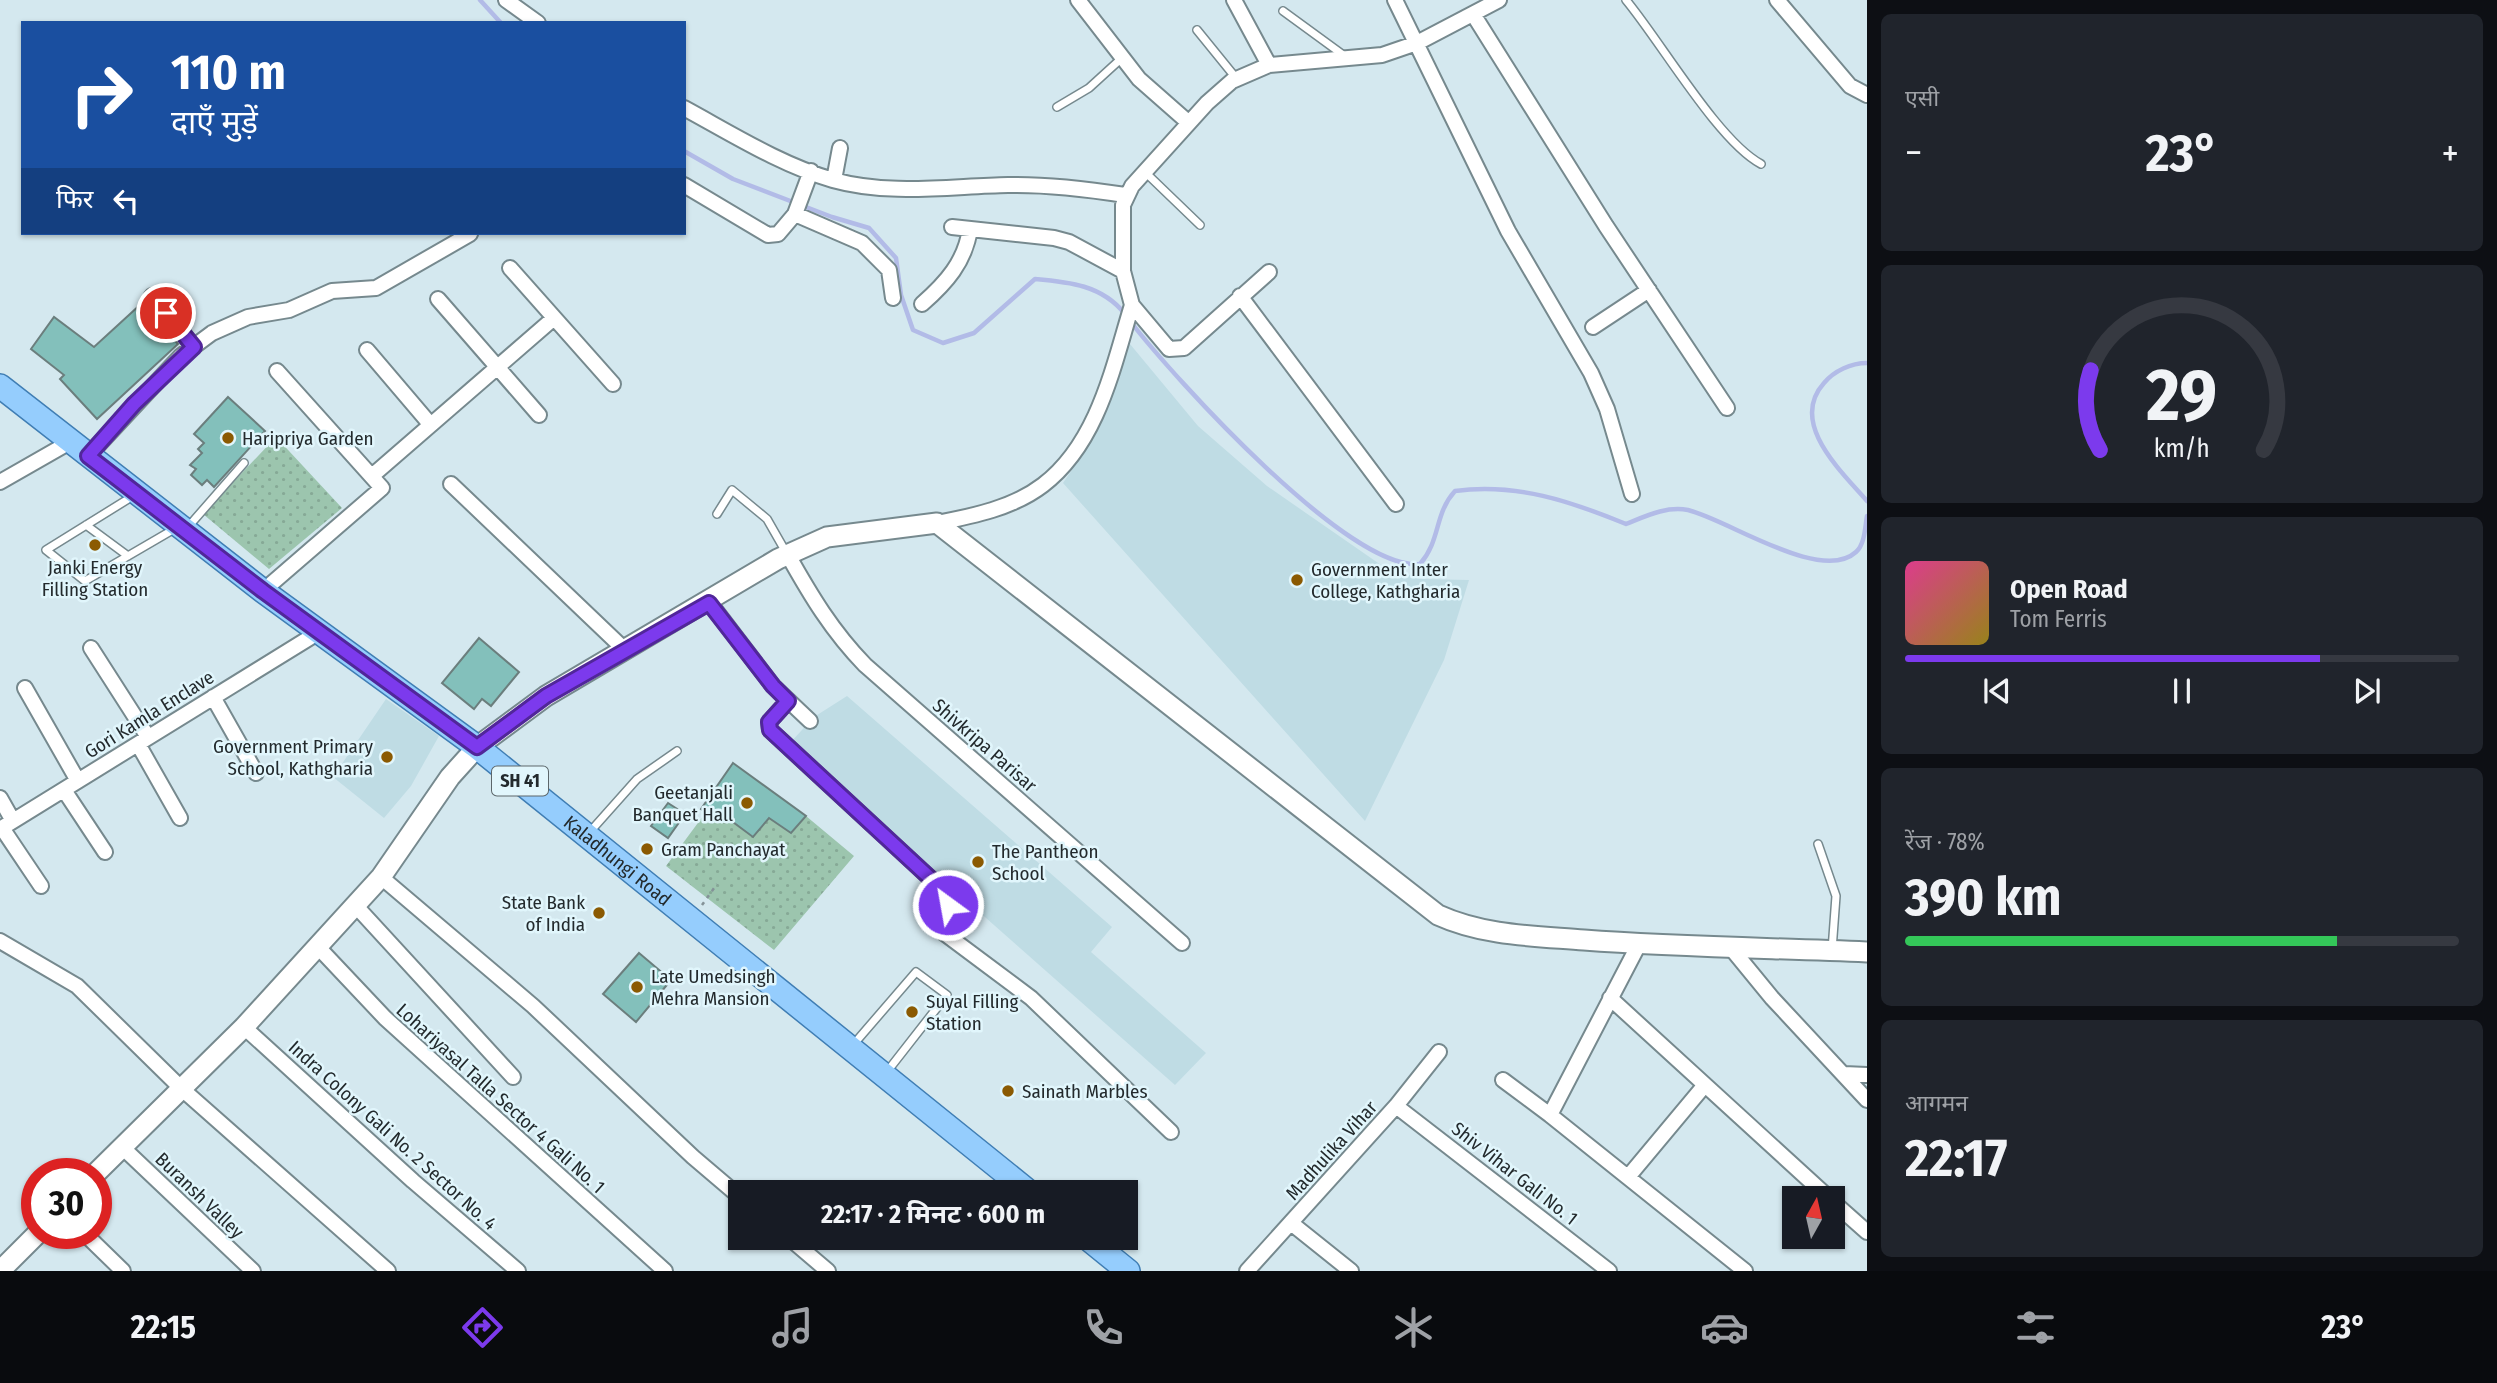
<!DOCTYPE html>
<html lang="hi">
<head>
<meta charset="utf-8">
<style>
	body { margin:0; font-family:"Fira Sans Condensed","Noto Sans Devanagari",sans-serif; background:#20242c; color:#f1f3f6; height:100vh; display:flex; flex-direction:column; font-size:26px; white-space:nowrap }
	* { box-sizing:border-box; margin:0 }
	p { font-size:23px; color:#9ea1a6 }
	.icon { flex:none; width:38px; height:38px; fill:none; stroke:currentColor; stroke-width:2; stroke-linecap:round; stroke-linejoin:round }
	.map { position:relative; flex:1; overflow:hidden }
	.details { display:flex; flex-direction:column; gap:14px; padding:14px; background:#0d0f14; width:630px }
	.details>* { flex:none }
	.guide { position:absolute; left:21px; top:21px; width:665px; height:214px; border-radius:0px; box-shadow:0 2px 5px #0004; background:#1a4fa0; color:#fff; overflow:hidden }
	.needle { width:46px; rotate:8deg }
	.fabs { position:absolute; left:1782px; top:1186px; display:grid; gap:14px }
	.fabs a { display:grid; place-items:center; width:63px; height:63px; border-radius:0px; background:#171b24; box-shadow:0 2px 5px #0004; font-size:35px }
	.speed { position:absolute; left:21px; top:1158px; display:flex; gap:14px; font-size:35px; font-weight:700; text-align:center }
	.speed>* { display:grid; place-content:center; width:91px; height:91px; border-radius:50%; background:#171b24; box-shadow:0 2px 5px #0004; line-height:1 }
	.speed .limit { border:10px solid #d22; background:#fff; color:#111 }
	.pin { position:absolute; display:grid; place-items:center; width:60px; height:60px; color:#fff; margin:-30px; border:4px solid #fff; border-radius:50%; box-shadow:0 2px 7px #0007 }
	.me { position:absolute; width:77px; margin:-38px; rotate:328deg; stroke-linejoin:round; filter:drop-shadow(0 0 5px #0008) }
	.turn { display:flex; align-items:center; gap:24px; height:147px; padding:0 35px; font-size:32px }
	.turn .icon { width:91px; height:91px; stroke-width:2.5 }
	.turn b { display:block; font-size:49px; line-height:60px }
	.then { display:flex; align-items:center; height:66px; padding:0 35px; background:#0003; gap:14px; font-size:26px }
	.big { font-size:52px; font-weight:700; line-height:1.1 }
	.details .card { flex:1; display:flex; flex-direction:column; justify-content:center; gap:10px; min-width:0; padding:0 24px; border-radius:10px; background:#20242c }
	.details .dial { align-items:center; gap:0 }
	.dial svg { height:182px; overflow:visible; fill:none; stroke:#363941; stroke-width:7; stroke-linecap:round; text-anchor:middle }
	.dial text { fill:#f1f3f6; stroke:none }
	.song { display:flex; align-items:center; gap:21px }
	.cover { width:84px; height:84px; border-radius:10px; background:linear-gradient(135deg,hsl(330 70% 55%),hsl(50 70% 35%)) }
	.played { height:7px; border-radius:4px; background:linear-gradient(90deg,#7c3aed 75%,#363941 75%) }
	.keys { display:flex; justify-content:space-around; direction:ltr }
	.heat { display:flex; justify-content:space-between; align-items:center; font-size:38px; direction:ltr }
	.charge { height:10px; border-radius:5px; background:linear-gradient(90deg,#34c759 78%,#363941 0) }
	.trip { position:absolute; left:728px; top:1180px; width:410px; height:70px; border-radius:0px; background:#171b24; box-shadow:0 2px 5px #0004; font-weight:700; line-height:70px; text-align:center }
	.menu { display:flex; height:112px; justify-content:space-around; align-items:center; background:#090b0e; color:#9ea1a6 }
	.menu .icon { width:49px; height:49px }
	.menu .current { color:#7c3aed }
	.menu b { font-size:32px; color:#f1f3f6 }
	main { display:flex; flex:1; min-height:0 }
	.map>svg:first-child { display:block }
	.built { fill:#bfdce4 }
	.grass { fill:url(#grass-dots) }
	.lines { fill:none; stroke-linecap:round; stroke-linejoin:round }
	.stream { stroke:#b2bbe7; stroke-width:4.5 }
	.building { fill:#83c0bb; stroke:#6b7e7d; stroke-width:2 }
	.lane-casing { stroke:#76898e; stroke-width:10 }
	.street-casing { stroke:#76898e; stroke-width:18 }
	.secondary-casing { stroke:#76898e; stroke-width:23 }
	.primary-casing { stroke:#407eb4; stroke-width:26 }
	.path { stroke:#849297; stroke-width:2.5; stroke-dasharray:3.5 5; stroke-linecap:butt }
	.lane { stroke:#fff; stroke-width:7 }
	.street { stroke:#fff; stroke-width:14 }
	.secondary { stroke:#fff; stroke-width:19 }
	.primary { stroke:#95cdfd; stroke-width:23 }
	.route-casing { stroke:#51269a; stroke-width:18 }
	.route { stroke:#7c3aed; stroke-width:12 }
	.poi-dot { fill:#8b5a02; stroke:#e1f6fc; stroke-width:2.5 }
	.labels { text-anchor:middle; stroke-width:5; stroke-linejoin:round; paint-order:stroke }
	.shield { fill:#e1f6fc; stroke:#5c676b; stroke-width:2 }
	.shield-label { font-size:18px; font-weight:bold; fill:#232a2d }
	.poi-label { font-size:19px; fill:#232a2d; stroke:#e1f6fc; text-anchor:start }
	.street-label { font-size:19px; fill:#232a2d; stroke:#e1f6fc }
</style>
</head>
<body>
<main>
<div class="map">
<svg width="1867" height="1271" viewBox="0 0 1867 1271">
	<defs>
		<pattern id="grass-dots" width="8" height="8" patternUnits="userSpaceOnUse" patternTransform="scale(1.75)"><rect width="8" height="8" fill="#9cc5ae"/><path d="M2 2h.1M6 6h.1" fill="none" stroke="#86a996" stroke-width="1.8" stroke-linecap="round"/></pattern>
	</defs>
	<rect width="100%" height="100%" fill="#d4e8ef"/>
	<path class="built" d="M1125,338L1198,426L1267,486L1381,565L1421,579L1469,580L1444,660L1365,821L1063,483L1093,439L1112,392Z
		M847,696L1112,927L1091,952L1206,1053L1175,1085L789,744L814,717Z
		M386,699L439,736L411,786L384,818L333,777Z"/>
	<path class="grass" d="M276,437L342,508L269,569L203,514Z
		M718,811L753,837L769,818L791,833L806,816L854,856L774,950L666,866L706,812L713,818Z"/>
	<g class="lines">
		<path class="stream" d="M480,0L501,23
			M684,151L733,179L832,217L869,228L896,258L901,295L913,330L943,343L974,333L1035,279C1069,282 1102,285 1125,314
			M1130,321C1174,378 1350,572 1420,564C1441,540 1434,514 1455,491C1517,483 1570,501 1626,524C1646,516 1666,506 1688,510C1727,519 1821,584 1856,552C1865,544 1865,527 1867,516
			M1867,363C1851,363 1834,371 1824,383C1788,423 1842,472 1867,501"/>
	</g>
	<path class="building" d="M141,304L178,344L97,419L60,379L64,375L31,349L54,317L94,347Z
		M228,397L265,431L214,487L207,480L202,485L191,475L196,469L190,465L202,453L198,449L204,443L194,434Z
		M479,638L519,672L491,706L482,699L474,709L442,683Z
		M733,763L806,816L791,833L769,818L753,837L718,811L713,818L701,809Z
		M668,803L685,814L668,838L651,826Z
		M639,953L671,980L636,1022L603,994Z"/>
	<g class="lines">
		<defs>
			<path id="lane" d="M1626,0C1661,42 1718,141 1761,164
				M1283,11L1346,57
				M1197,30L1236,78
				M1057,107L1089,88L1123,57
				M1146,173L1200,225
				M133,496L46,550L85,581L176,528
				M717,514L732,490L767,519L787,554
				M86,525L128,556
				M188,527L244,463
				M588,834L637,779L677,751
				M1818,844L1836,896L1832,950
				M853,1045L916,972L947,995L886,1073"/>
			<path id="street" d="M506,0L538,23
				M1078,0L1139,79L1189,123
				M1234,0L1269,65
				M1395,0L1508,231L1591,373L1607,409L1632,494
				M1777,0L1850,86L1867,95
				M1473,14L1606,226L1727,408
				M684,108C732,134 781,165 833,180C890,196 951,186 1008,185C1048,184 1087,189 1125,195
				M811,171L795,214L862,243L889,270L893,298
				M834,180L840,148
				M684,185L768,235L778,234L795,214
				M952,227L1054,238L1069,242L1123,271
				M510,268L613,384
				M1269,272L1184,348L1169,349L1132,305L1123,271V205L1132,186L1207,103L1232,81L1269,65L1382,55L1417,43L1499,0
				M152,296L194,347
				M1240,296L1396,504
				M438,299L539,415
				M922,304C946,283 965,262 970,229
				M1593,327L1649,290
				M367,350L430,424
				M88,456L181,356L212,333L248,317L289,310L332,291L376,288L470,234
				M373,475L554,318
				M0,482L70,442
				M451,484L626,651
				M937,523C973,516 1013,508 1043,485C1098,443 1113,367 1132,305
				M788,555C811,596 832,631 865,665L1182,943
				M263,591L382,488L277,371
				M709,602L773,686L810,721
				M91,648L148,737
				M25,688L78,781
				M213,697L256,773
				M788,701L769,722L770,730L944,891C952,905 939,918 944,933L1031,998L1171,1132
				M138,744L180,818
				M64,790L105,852
				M0,798L13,821
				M2,828L41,886
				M0,829L319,632
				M381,877L533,1006L693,1157L740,1197
				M355,905L513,1077
				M0,941L77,986L182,1089L388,1271
				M1639,944L1550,1115L1745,1271
				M318,947L385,1018L665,1271
				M1731,948L1772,998L1867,1100
				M1610,998L1830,1199
				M244,1027L413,1181L518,1271
				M1844,1074L1867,1075
				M1503,1080L1550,1115
				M1396,1106L1609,1271
				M121,1146L253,1271
				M1628,1177L1704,1086
				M1832,1201L1867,1232
				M1291,1223L1351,1271
				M85,1234L123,1271
				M788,1237L828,1271
				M1247,1271L1396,1106L1439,1052"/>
			<path id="secondary" d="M95,1174L244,1027L381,877L450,777L477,747L546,696L778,559L827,537L937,523L1438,915C1484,936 1535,936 1584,940C1678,947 1773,948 1867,952
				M0,1271L37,1234"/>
			<g id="primary">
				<path id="s1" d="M0,386L263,591L477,747L1029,1192"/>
				<path d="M1086,1237L1128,1271"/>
			</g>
		</defs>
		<use href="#lane" class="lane-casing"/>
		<use href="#street" class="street-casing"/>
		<use href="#secondary" class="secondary-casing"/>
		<use href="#primary" class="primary-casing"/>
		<path class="path" d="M702,905L717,884"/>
		<use href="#lane" class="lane"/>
		<use href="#street" class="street"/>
		<use href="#secondary" class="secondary"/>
		<use href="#primary" class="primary"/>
	</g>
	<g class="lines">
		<defs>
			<path id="route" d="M166,313L194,347L134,404L88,456L263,591L477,747L546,696L709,603L773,686L788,701L769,722L770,730L944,891L948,905"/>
		</defs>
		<use href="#route" class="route-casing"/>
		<use href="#route" class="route"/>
	</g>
	<g class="poi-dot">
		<circle cx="228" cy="438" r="7"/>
		<circle cx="95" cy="545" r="7"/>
		<circle cx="1297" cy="580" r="7"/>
		<circle cx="387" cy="757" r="7"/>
		<circle cx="747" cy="803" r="7"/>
		<circle cx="647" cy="849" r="7"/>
		<circle cx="978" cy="862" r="7"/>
		<circle cx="599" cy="913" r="7"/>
		<circle cx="637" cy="987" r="7"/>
		<circle cx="912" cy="1012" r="7"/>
		<circle cx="1008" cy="1091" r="7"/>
	</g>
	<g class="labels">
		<rect class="shield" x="492" y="766.5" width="56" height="29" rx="5"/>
		<g class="shield-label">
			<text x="520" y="787">SH 41</text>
		</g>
		<g class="poi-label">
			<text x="242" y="445">Haripriya Garden</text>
			<text x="95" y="574" text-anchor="middle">Janki Energy<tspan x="95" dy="22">Filling Station</tspan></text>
			<text x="1311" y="576">Government Inter<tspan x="1311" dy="22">College, Kathgharia</tspan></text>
			<text x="373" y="753" text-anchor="end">Government Primary<tspan x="373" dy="22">School, Kathgharia</tspan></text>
			<text x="733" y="799" text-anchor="end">Geetanjali<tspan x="733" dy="22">Banquet Hall</tspan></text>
			<text x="661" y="856">Gram Panchayat</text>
			<text x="992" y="858">The Pantheon<tspan x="992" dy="22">School</tspan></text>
			<text x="585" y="909" text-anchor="end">State Bank<tspan x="585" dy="22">of India</tspan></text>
			<text x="651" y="983">Late Umedsingh<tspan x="651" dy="22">Mehra Mansion</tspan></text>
			<text x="926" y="1008">Suyal Filling<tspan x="926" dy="22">Station</tspan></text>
			<text x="1022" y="1098">Sainath Marbles</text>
		</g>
		<g class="street-label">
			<text transform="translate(149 714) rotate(-32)" y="7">Gori Kamla Enclave</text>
			<text transform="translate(985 745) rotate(41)" y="7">Shivkripa Parisar</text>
			<text dy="7" stroke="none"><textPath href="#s1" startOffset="779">Kaladhungi Road</textPath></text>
			<text transform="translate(501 1098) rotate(42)" y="7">Lohariyasal Talla Sector 4 Gali No. 1</text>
			<text transform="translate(393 1135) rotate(42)" y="7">Indra Colony Gali No. 2 Sector No. 4</text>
			<text transform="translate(1331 1150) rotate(-48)" y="7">Madhulika Vihar</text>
			<text transform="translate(1515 1173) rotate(38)" y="7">Shiv Vihar Gali No. 1</text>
			<text transform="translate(200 1195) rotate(44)" y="7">Buransh Valley</text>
		</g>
	</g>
</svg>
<div class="fabs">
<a><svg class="needle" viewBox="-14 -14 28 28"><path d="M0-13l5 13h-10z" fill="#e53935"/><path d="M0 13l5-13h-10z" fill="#9ea1a6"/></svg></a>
</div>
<div class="speed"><div class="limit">30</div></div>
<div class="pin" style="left:166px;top:313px;background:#d93025"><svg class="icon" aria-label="arrive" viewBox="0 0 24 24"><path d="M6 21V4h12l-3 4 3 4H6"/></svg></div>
<svg class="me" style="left:948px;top:905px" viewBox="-20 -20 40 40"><circle r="17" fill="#7c3aed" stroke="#fff" stroke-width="3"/><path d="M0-11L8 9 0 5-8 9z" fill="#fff"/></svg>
<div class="trip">22:17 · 2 मिनट · 600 m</div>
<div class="guide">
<div class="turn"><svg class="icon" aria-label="right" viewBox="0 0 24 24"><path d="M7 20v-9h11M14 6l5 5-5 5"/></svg><div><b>110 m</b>दाएँ मुड़ें</div></div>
<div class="then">फिर<svg class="icon" aria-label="left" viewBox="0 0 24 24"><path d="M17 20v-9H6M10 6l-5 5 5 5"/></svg></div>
</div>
</div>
<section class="details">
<div class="card"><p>एसी</p>
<div class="heat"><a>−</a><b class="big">23°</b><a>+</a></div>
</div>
<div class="card dial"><svg viewBox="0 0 100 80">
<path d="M14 69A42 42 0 1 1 86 69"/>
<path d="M14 69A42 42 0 0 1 10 34" stroke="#7c3aed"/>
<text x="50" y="56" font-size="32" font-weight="700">29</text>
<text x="50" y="72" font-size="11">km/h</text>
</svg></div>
<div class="card">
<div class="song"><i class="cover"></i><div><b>Open Road</b><p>Tom Ferris</p></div></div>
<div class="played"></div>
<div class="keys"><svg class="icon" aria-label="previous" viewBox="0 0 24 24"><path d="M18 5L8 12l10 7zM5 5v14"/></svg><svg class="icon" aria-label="pause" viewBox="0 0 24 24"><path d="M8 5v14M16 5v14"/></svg><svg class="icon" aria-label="next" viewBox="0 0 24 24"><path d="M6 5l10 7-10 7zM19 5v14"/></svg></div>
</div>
<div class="card"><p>रेंज · 78%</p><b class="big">390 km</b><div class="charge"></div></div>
<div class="card"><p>आगमन</p><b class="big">22:17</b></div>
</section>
</main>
<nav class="menu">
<b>22:15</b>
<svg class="icon current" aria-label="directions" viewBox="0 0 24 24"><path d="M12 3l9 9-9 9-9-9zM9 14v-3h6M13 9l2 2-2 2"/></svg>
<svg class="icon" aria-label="music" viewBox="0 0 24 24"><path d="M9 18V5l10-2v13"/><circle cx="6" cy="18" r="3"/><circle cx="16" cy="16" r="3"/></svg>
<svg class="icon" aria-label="phone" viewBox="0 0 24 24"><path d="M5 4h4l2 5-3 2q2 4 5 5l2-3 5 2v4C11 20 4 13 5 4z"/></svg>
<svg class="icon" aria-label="climate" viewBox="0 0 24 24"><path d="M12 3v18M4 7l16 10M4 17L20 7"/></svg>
<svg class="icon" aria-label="car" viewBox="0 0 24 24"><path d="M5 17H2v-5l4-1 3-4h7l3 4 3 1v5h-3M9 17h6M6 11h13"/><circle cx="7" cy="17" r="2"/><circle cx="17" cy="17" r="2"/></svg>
<svg class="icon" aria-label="filters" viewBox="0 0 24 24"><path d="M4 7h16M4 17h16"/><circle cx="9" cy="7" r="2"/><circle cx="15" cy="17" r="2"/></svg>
<b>23°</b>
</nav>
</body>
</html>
